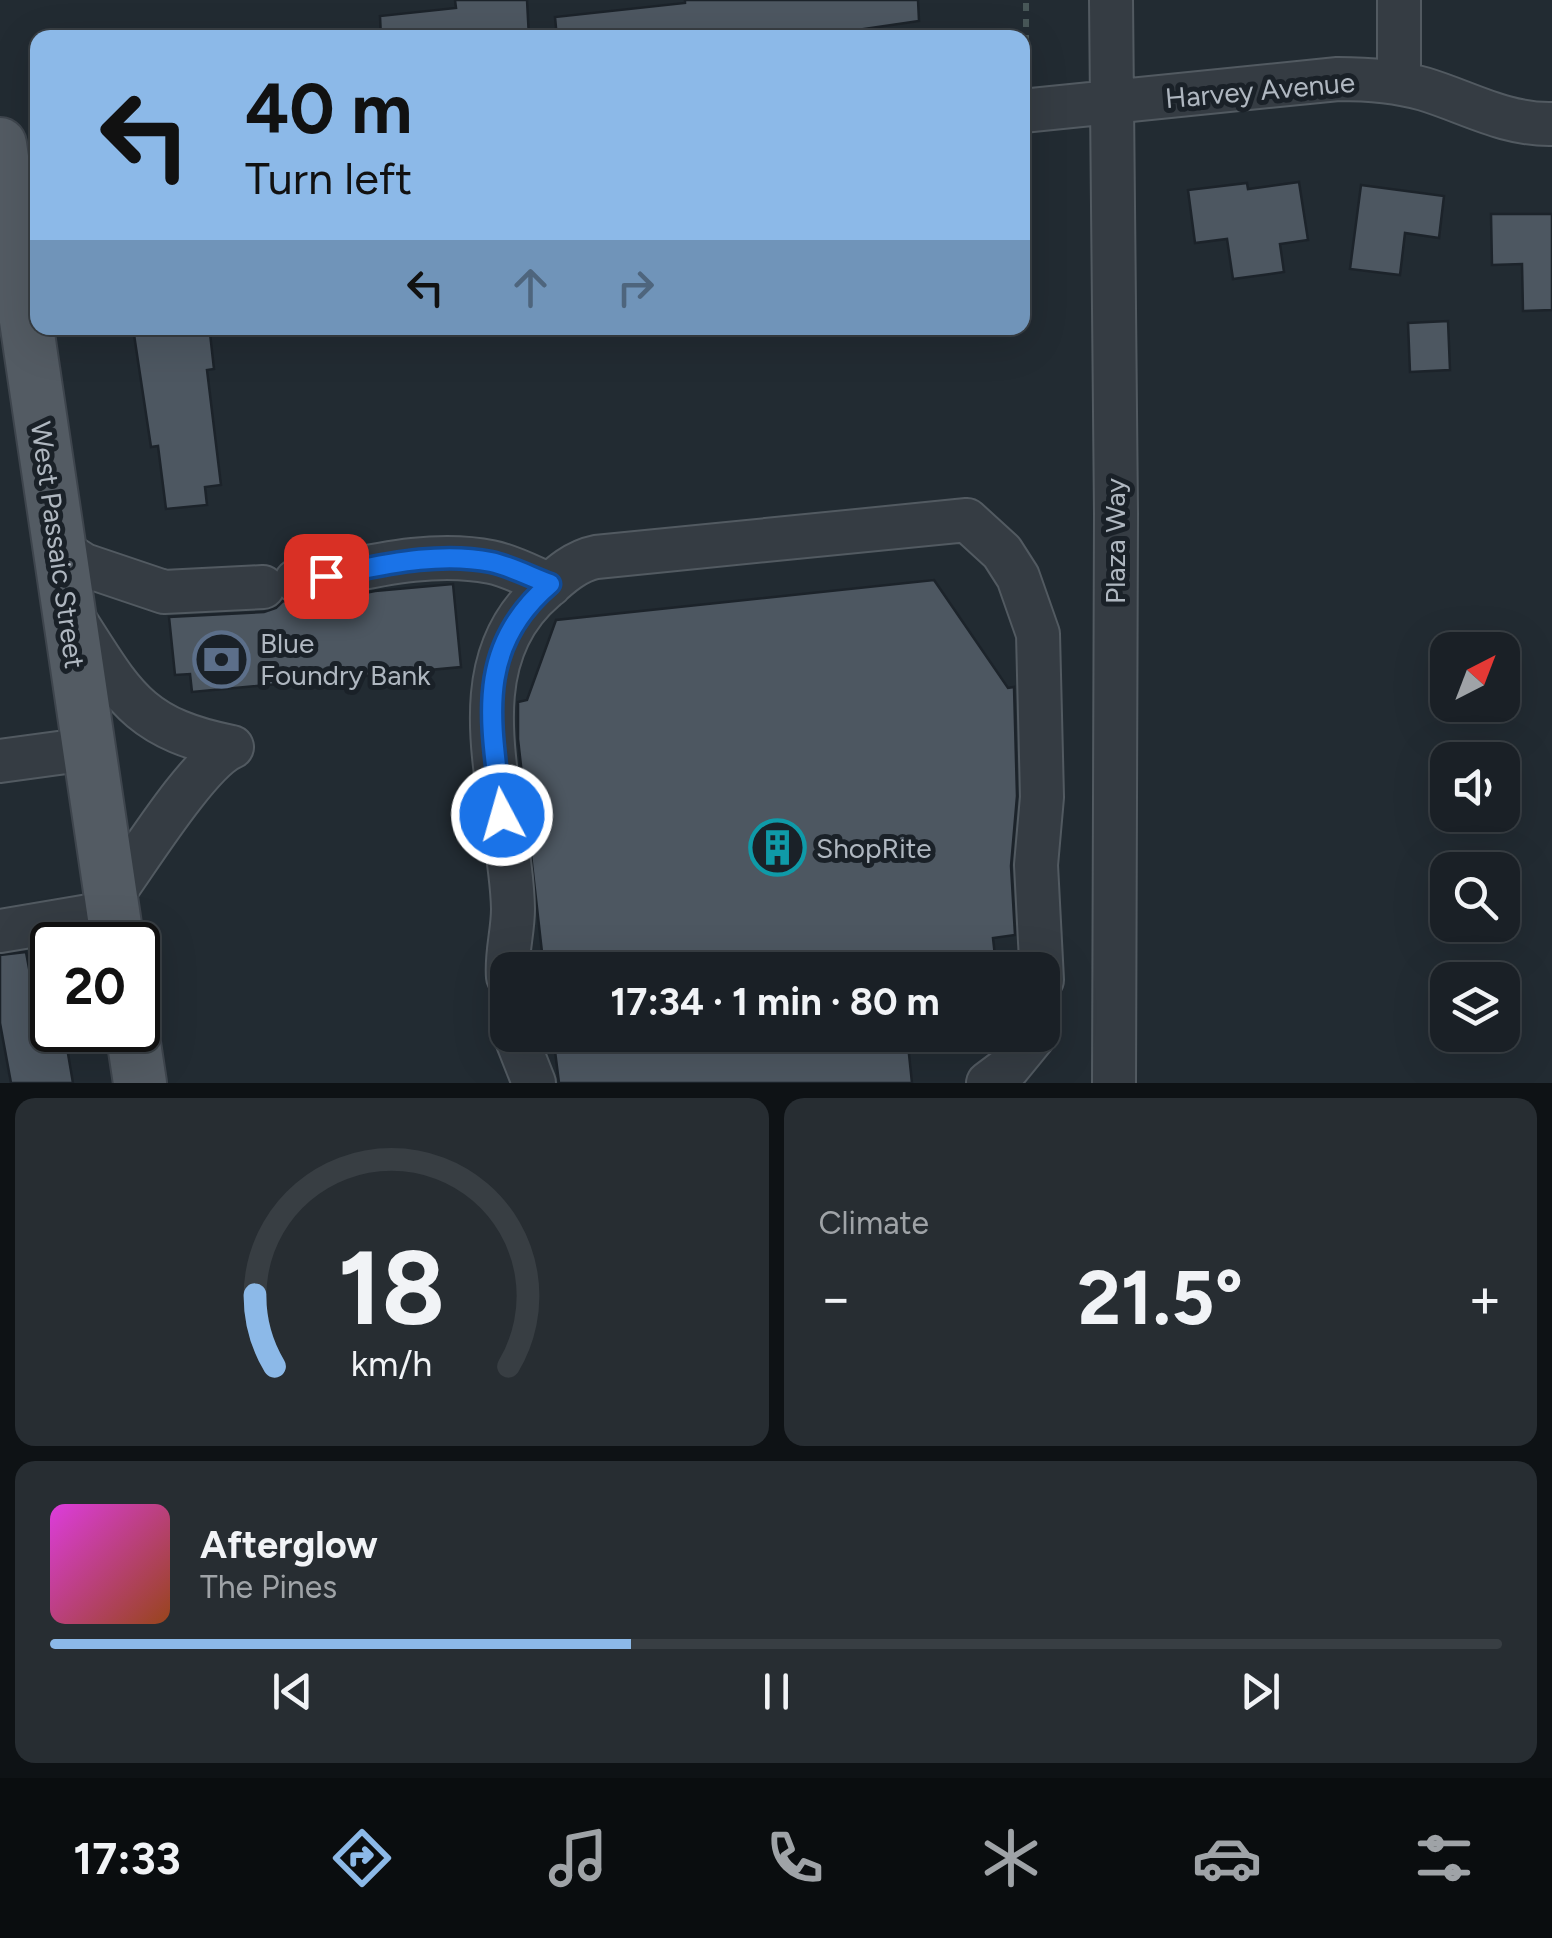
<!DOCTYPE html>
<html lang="en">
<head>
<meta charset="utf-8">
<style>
	body { margin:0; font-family:Figtree,sans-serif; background:#272d32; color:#f1f3f6; height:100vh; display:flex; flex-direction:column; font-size:38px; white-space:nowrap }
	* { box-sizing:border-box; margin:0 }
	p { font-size:32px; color:#9fa3a7 }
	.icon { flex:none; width:55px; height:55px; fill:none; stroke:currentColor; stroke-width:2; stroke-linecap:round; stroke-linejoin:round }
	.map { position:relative; height:1083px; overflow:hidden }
	.side { display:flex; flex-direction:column; gap:15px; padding:15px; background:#0e1215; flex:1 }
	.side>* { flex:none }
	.hud { position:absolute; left:30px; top:30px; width:1000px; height:305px; border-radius:20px; box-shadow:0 10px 40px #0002,0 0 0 2px #383e43; background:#8cb9e8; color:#111; overflow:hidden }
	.needle { width:65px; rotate:42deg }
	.fabs { position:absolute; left:1430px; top:632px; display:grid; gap:20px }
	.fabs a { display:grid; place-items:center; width:90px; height:90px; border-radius:20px; background:#1a2026; box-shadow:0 10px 40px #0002,0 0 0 2px #383e43; font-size:50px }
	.speed { position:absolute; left:30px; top:922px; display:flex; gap:20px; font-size:50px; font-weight:700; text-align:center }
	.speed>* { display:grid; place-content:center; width:130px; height:130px; border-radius:50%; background:#1a2026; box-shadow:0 10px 40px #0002,0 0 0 2px #383e43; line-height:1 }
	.speed .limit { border:5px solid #111; border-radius:15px; background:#fff; color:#111 }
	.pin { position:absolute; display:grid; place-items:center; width:85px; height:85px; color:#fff; margin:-42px; border-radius:20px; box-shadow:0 5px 15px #0006 }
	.me { position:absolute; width:110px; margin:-55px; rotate:354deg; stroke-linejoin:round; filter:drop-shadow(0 0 8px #0008) }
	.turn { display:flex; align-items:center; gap:35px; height:210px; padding:0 50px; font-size:45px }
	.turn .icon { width:130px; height:130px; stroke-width:2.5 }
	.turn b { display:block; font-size:70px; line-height:85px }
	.lanes { display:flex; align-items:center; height:95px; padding:0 50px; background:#0003; justify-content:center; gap:50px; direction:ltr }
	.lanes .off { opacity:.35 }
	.big { font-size:75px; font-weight:700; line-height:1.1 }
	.side .tile { flex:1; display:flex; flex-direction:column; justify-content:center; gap:15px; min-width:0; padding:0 35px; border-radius:20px; background:#272d32 }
	.side .dial { align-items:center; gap:0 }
	.dial svg { height:260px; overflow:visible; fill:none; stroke:#383e43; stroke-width:7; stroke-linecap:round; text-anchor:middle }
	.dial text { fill:#f1f3f6; stroke:none }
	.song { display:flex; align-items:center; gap:30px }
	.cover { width:120px; height:120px; border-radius:15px; background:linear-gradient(135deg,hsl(300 70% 55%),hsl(20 70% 35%)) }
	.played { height:10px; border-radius:5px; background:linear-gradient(90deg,#8cb9e8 40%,#383e43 40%) }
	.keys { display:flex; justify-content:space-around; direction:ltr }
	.heat { display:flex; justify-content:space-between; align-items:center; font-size:55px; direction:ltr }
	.side .tiles { flex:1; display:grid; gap:15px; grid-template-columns:1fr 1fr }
	.tile:last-child { grid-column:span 2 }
	.trip { position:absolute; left:490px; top:952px; width:570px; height:100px; border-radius:20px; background:#1a2026; box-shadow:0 10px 40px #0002,0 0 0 2px #383e43; font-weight:700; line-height:100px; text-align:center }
	.menu { display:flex; height:160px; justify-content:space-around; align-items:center; background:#0a0d0f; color:#9fa3a7 }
	.menu .icon { width:70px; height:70px }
	.menu .on { color:#8cb9e8 }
	.menu b { font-size:45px; color:#f1f3f6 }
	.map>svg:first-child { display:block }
	.building { fill:#4d5761; stroke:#1c232a; stroke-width:2.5 }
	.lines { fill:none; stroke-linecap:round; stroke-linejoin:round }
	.minor-casing { stroke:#525a61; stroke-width:46 }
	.major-casing { stroke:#3e454d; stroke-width:56 }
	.path { stroke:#485758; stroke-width:6; stroke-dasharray:8 8; stroke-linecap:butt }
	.minor { stroke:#353c43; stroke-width:42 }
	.major { stroke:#535b63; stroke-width:52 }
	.route-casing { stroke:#114b97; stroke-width:25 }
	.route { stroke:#1a73e8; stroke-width:18 }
	.labels { text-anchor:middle; stroke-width:10; stroke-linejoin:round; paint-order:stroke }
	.street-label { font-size:28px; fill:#afb7c0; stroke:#1a2128 }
	.poi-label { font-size:28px; fill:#afb7c0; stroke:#1a2128; text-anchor:start }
</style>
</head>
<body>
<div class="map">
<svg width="1552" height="1083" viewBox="0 0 1552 1083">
	<rect width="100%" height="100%" fill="#222b32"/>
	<path class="building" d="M455,0H527L529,38H381L380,16L456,8Z
		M685,0H918L919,21L816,36V33L780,38H557L555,17L685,3Z
		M1299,182L1308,240L1280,244L1284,272L1233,279L1227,239L1195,243L1188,190L1247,183L1248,189Z
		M1361,185L1444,196L1439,238L1405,233L1400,275L1350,269Z
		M1491,214H1552V310L1523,311L1522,264L1492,265Z
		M1448,321L1450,370L1410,372L1408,323Z
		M133,328H190L191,335L210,333L214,369L207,370L221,485L205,487L207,505L166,509L158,446L151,447Z
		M934,580L1008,688L1014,687L1017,796L1011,866L1015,935L993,938L995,956L978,958L979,970H544L518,739V702L527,700L556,620Z
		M453,584L461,667L192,692L190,674L175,675L169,617L264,612L276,608L283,601L301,606L375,591Z
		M26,952L35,1001L52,998V1030H64L73,1083H11L0,1023V955Z
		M553,1035H907L912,1083H559Z"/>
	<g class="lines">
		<defs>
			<path id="minor" d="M1111,0L1116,514L1114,1083
				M1399,83V0
				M1022,111L1338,79C1367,79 1396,81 1424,89C1467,102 1505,125 1552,124
				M59,549L84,565L164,592L263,587
				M296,581C358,570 427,549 491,562C511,566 531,577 550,585
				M71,614C122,692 134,728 232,747
				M0,761L88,749
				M111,897C136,863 198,762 232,747
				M0,931L113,912
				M508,977C506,954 513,932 513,909C511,805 450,669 545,589C560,575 576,561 596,557L967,520L1002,552L1018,577L1038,634L1042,797L1036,865L1042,980
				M515,1035L534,1083
				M988,1083L1008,1068L1035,1035"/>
			<path id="major" d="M0,144L118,945
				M132,1030L140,1083"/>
		</defs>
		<use href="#minor" class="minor-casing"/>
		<use href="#major" class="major-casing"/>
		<path class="path" d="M1026,75V0"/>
		<use href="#minor" class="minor"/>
		<use href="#major" class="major"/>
	</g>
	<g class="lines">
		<defs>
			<path id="route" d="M326,576C379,566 436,551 491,562C510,566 531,577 550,584C472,650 492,726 502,815"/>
		</defs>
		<use href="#route" class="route-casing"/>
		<use href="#route" class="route"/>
	</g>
	<defs>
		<symbol id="bank-ring" viewBox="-11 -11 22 22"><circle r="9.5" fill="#1a2128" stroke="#5c6f8a" stroke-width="1.5"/><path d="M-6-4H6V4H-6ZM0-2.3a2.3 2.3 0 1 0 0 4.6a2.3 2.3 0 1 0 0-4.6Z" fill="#5c6f8a"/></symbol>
		<symbol id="building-ring" viewBox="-11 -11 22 22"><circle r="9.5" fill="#1a2128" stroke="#0f9aa8" stroke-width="1.5"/><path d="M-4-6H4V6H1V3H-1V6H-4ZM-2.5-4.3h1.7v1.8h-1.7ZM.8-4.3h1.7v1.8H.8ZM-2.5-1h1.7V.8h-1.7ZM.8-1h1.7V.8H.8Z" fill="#0f9aa8"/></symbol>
	</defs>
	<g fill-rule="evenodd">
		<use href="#bank-ring" x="190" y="628" width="63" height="63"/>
		<use href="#building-ring" x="746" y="816" width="63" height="63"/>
	</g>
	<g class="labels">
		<g class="street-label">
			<text transform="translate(1260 90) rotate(-5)" y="10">Harvey Avenue</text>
			<text transform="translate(1115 541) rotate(-90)" y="10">Plaza Way</text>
			<text transform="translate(58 545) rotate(82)" y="10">West Passaic Street</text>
		</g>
		<g class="poi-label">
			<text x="260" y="653">Blue<tspan x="260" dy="32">Foundry Bank</tspan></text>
			<text x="816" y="858">ShopRite</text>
		</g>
	</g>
</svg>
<div class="fabs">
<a><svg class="needle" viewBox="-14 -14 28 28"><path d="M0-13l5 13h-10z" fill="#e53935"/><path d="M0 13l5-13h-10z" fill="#9fa3a7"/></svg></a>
<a><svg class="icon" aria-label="sound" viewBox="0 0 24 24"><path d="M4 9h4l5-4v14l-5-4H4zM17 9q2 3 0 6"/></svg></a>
<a><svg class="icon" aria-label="search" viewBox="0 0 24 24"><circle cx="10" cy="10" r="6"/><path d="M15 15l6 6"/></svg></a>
<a><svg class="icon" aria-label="layers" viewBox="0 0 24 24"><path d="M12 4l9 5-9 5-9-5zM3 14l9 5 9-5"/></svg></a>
</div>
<div class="speed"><div class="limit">20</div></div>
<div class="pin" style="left:326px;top:576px;background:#d93025"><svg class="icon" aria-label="arrive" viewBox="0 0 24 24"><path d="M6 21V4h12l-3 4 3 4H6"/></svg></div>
<svg class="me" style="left:502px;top:815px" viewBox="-20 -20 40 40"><circle r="17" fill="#1a73e8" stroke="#fff" stroke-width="3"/><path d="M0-11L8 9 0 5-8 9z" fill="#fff"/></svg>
<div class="trip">17:34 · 1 min · 80 m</div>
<div class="hud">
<div class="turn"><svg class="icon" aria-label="left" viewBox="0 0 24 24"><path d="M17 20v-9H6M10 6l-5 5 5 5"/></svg><div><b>40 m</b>Turn left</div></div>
<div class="lanes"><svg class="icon" aria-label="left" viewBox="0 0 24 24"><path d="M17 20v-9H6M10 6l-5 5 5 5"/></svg><svg class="icon off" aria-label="ahead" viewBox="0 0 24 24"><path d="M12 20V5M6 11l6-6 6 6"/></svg><svg class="icon off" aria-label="right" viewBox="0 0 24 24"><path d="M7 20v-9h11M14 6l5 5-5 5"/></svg></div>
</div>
</div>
<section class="side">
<div class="tiles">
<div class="tile dial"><svg viewBox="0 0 100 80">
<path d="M14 69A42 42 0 1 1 86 69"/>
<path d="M14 69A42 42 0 0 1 8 47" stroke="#8cb9e8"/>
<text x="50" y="56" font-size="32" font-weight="700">18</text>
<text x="50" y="72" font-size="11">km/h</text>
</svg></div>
<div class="tile"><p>Climate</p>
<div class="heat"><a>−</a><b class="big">21.5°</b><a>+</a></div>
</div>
<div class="tile">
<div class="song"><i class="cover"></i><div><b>Afterglow</b><p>The Pines</p></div></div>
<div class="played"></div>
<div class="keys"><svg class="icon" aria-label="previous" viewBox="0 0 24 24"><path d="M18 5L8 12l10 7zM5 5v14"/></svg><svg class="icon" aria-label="pause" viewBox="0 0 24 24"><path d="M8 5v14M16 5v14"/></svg><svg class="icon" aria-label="next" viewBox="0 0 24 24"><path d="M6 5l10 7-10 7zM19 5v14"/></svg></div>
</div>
</div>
</section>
<nav class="menu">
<b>17:33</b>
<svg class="icon on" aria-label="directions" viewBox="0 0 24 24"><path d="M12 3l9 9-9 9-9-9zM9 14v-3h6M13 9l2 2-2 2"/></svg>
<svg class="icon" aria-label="music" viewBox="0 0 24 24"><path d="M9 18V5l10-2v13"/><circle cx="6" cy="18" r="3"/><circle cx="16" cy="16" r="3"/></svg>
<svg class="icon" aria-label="phone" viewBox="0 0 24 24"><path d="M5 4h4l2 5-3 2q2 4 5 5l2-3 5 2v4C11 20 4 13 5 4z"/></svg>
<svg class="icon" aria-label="climate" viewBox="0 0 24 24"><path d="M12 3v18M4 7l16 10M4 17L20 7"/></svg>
<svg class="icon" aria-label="car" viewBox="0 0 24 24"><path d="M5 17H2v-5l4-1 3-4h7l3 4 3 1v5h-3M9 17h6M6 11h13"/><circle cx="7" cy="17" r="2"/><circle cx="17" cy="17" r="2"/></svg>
<svg class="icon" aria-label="filters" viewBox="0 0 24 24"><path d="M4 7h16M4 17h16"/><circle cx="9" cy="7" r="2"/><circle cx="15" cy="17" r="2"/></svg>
</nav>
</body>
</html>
